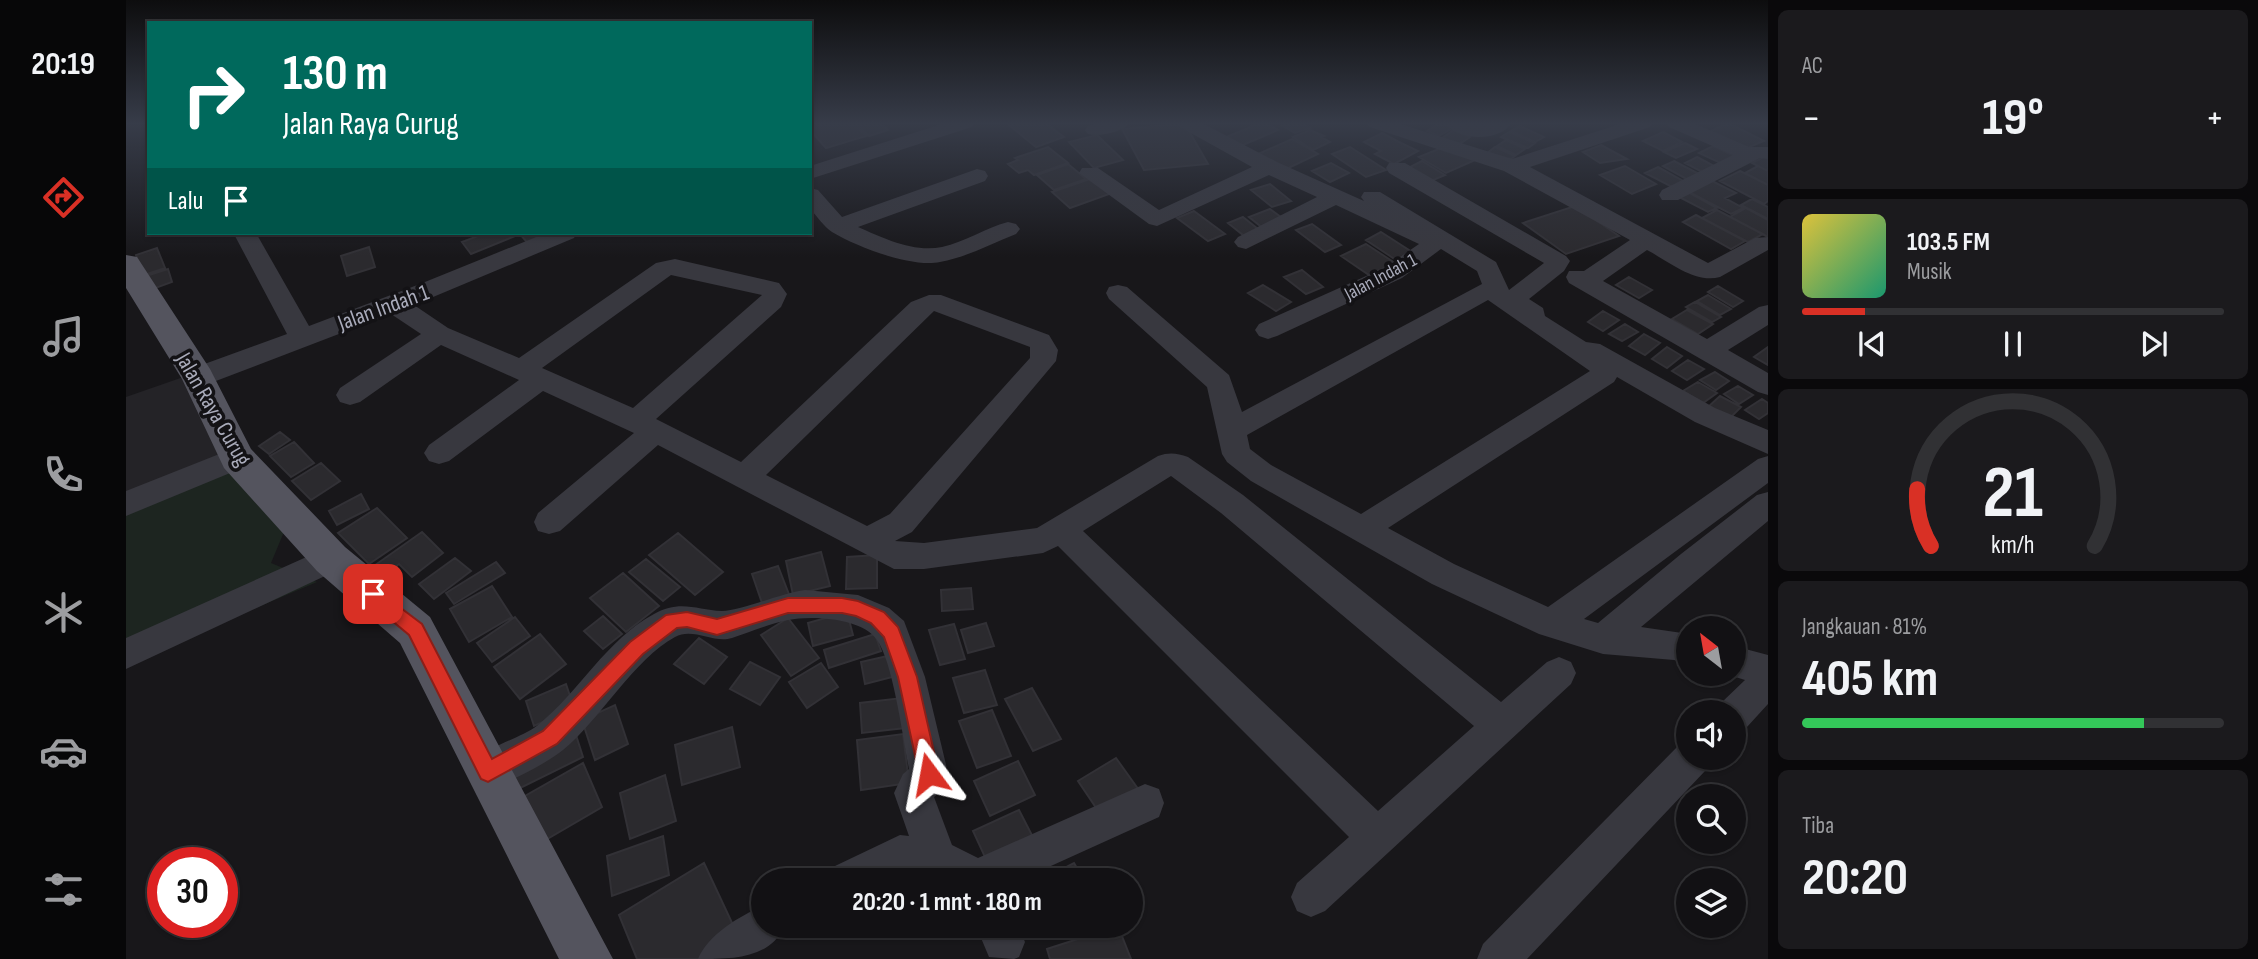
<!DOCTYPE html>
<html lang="id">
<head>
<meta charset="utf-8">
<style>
	body { margin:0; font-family:"Sofia Sans Condensed",sans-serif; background:#1b1a1d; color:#f1f3f6; height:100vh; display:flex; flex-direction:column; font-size:26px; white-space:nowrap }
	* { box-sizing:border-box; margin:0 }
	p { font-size:23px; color:#9c9da0 }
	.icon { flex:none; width:38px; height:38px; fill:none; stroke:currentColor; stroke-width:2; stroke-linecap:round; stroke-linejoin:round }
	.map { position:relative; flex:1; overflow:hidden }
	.drawer { display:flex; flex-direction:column; gap:10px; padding:10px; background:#0a090b; width:490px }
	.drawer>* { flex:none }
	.hud { position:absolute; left:21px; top:21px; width:665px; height:214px; border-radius:0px; box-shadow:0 2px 5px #0004,0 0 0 2px #313134; background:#00695c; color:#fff; overflow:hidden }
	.needle { width:46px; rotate:329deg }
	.controls { position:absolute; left:1550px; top:616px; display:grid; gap:14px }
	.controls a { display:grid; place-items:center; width:70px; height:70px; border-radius:50%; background:#121114; box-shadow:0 2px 5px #0004,0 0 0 2px #313134; font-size:35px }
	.speed { position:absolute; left:21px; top:847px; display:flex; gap:14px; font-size:35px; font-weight:700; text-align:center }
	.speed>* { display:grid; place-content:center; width:91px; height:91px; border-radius:50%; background:#121114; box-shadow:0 2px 5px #0004,0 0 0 2px #313134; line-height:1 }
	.speed .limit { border:10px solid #d22; background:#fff; color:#111 }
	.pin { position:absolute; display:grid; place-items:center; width:60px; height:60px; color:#fff; margin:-30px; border-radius:14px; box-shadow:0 4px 10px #0006 }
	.me { position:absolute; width:77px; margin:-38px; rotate:347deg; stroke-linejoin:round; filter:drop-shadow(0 0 5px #0008) }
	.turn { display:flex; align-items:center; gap:24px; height:147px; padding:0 21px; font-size:32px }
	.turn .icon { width:91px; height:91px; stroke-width:2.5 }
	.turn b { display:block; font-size:49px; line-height:60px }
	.then { display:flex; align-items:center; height:66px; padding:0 21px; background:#0003; gap:14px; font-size:26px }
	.big { font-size:52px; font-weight:700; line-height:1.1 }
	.drawer .tile { flex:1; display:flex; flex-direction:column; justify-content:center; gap:10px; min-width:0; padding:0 24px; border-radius:10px; background:#1b1a1d }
	.drawer .dial { align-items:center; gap:0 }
	.dial svg { height:182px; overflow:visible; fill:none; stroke:#313134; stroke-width:7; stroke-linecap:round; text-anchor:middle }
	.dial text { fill:#f1f3f6; stroke:none }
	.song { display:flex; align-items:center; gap:21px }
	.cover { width:84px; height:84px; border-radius:10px; background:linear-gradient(135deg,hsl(50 70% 55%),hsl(160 70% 35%)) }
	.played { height:7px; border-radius:4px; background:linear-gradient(90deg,#d93025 15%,#313134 15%) }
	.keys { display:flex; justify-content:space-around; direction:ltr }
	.heat { display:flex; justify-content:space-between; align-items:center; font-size:38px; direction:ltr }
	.charge { height:10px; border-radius:5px; background:linear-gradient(90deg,#34c759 81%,#313134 0) }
	.trip { position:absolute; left:625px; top:868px; width:392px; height:70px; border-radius:35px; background:#121114; box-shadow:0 2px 5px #0004,0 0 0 2px #313134; font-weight:700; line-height:70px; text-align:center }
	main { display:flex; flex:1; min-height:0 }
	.tabs { display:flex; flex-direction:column; width:126px; justify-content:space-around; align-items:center; background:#070708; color:#9c9da0 }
	.tabs .icon { width:49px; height:49px }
	.tabs .current { color:#d93025 }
	.tabs b { font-size:32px; color:#f1f3f6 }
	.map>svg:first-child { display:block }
	.built { fill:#242327 }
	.green { fill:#1d2520 }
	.building { fill:#2b2a2e; stroke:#323136; stroke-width:2 }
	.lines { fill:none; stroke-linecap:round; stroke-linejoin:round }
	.minor { fill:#38383f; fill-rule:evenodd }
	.major { fill:#54545e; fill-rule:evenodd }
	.route { fill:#d93025; stroke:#8d1f18; stroke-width:2 }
	.labels { text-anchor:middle; stroke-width:7; stroke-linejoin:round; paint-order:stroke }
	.far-street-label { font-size:19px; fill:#a9abba; stroke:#131215 }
	.street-label { font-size:23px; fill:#a9abba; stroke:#131215 }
</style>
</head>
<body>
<main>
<nav class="tabs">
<b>20:19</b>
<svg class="icon current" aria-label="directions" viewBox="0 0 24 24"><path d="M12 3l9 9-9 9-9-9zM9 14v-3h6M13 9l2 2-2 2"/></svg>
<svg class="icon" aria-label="music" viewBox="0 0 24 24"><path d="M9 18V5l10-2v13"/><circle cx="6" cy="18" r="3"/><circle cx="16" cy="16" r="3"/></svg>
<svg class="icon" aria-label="phone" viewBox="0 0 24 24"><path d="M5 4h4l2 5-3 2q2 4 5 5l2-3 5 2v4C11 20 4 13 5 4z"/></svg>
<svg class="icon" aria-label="climate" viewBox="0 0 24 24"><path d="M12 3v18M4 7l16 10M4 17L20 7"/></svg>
<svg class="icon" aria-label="car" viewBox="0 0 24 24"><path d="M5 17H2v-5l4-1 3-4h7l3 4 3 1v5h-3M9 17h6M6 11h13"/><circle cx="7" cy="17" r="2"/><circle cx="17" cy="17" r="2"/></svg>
<svg class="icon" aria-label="filters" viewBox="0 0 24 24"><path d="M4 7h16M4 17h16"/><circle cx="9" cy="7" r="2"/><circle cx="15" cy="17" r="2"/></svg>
</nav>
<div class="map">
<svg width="1642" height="959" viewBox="0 0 1642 959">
	<rect width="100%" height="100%" fill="#18171a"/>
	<path class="built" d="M66,374L127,454L0,506V397Z"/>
	<path class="green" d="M127,454L165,515L145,563L191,582L0,663V506Z"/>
	<path class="building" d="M684,123H727L740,136L700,148L684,130Z
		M730,123H755L762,130L743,136Z
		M889,123H919L938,137L910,147L883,125Z
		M1134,123H1139L1152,130L1112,147L1098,138Z
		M1165,123H1176L1184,128L1169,133L1157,126Z
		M1314,123L1327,128L1313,136L1301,131Z
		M1602,123L1638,141L1621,148L1585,131Z
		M1059,124L1082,164L1018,170L996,129Z
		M1394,126L1418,137L1409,142L1385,131Z
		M1184,130L1198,136L1195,137L1204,142L1187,150L1167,137Z
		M1328,130L1344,137L1332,145L1316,138Z
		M1383,132L1409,143L1402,148L1375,137Z
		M1537,132L1556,142L1537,151L1517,141Z
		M1256,133L1273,142L1292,151L1268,164L1249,154L1255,151L1238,142Z
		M971,135L997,160L968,168L943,142Z
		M1166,139L1192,154L1156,171L1130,155Z
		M1380,140L1399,149L1390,155L1371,146Z
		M1559,143L1571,149L1550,158L1538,152Z
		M1475,145L1501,159L1474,163L1457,152Z
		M1587,146L1615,159L1601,166L1573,153Z
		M922,147L942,163L908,175L902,170L893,173L882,164L892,160L889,158Z
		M1224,147L1260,170L1240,177L1206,154Z
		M1369,147L1389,156L1385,159L1360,154Z
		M1315,148L1349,160L1320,173L1293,157Z
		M1642,155V171L1626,163Z
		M1571,157L1590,167L1578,173L1559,163Z
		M1296,161L1319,175L1305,181L1282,168Z
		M1548,161L1577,176L1566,182L1537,166Z
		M1205,163L1223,173L1204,182L1186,171Z
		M942,164L960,179L928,190L911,175Z
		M1499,166L1530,184L1506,194L1474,175Z
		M1632,166L1642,171V185L1619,173Z
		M1532,167L1561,183L1548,188L1519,173Z
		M1614,171L1642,185V201L1638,204L1594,181Z
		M967,178L986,193L944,208L926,192Z
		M1586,181L1610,193L1599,198L1617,208L1605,214L1563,192Z
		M1144,184L1165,201L1146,207L1125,190Z
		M1562,192L1591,208L1582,212L1553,197Z
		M1626,199L1642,207V219L1615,205Z
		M1449,206L1493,236L1440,254L1397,223Z
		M1620,208L1642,220V237L1604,217Z
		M1144,209L1159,220L1138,229L1123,217Z
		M1591,210L1637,234L1622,242L1576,218Z
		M1068,211L1099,234L1082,241L1051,218Z
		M1570,215L1619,241L1605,249L1557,222Z
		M1117,217L1137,233L1122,239L1102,223Z
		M1186,224L1215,245L1199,252L1170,230Z
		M1255,232L1289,254L1273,262L1240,240Z
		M360,233H438L405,247L394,234L345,254L336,242Z
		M1240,244L1269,263L1243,275L1215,256Z
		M243,247L249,267L221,276L215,256Z
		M31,248L39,268L18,275L10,255Z
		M42,269L46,282L24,290L20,276Z
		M1176,270L1197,287L1180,294L1158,277Z
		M1503,277L1526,290L1513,298L1490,285Z
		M1137,285L1165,302L1150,311L1122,293Z
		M1592,286L1617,301L1607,307L1582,292Z
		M1582,295L1605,309L1594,315L1571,301Z
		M1569,302L1595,317L1586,322L1560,307Z
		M1561,310L1587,324L1572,334L1546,319Z
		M1477,311L1493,320L1477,331L1462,322Z
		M1499,324L1512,332L1496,341L1483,334Z
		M1518,334L1534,343L1519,355L1503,346Z
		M1541,347L1556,356L1541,368L1526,359Z
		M1642,347V365L1628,357Z
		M1562,360L1578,369L1561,380L1546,371Z
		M1589,372L1603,381L1590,390L1574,380Z
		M1572,382L1591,393L1577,403L1557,391Z
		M1612,386L1627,395L1613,404L1598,394Z
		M1594,396L1615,407L1603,419L1582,407Z
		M1636,399L1642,403V413L1633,419L1619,410Z
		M154,432L164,440L143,454L133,446Z
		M168,442L188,463L165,477L144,456Z
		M195,463L214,481L185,500L166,481Z
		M235,494L243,509L211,525L203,511Z
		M251,508L281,538L243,564L212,533Z
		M296,532L317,553L286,577L273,564L255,577L245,568Z
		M552,533L597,572L569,595L523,555Z
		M695,552L704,586L667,595L660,561Z
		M751,555V588L720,589L721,557Z
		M329,558L345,571L308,599L293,584Z
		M520,559L554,587L537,601L503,572Z
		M370,562L379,573L328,604L320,593Z
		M652,566L664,597L637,606L626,574Z
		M497,573L533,606L500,632L464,598Z
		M366,586L386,617L343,642L324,609Z
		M845,588L847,609L816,611L815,590Z
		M721,612L727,635L687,646L682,623Z
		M477,616L496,634L477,649L458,631Z
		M389,617L404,636L366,662L351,643Z
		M662,618L693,658L665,676L635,635Z
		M860,623L868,646L842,653L835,630Z
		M828,624L839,659L814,665L803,630Z
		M414,634L440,664L394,699L368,667Z
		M749,634L755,651L703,668L698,650Z
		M573,638L601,657L578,684L548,664Z
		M766,655L770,676L739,684L735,662Z
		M624,662L654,677L634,705L604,689Z
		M695,663L712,687L681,708L663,682Z
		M859,670L871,705L838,713L827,678Z
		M440,684L448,708L408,726L400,701Z
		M906,688L935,739L907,751L879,699Z
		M776,698L779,728L736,733L734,703Z
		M489,705L502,744L469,760L456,720Z
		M866,710L885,756L851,768L833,721Z
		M606,727L614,767L556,785L549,745Z
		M449,732L457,757L384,793L377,767Z
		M777,734L783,783L735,790L731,740Z
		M990,758L1015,793L977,818L952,781Z
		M892,761L909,795L864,816L848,781Z
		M457,763L476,807L416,842L399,796Z
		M539,775L550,821L504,839L494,793Z
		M893,810L911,845L864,868L847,831Z
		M537,836L543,875L486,896L481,856Z
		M578,863L614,940L585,959H511L493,915Z
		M948,863L958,880H915Z
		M992,926L1005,959H924L921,949Z"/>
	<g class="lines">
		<path class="minor" d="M819,123H849L846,127L684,179V166Z
			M972,123H1004C996,132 974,137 962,134L959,130L962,126Z
			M1051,123H1076L1151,162L1238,201L1235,197L1238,192H1254L1370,262L1383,290L1418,263L1263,173L1260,168L1263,163H1279L1440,256L1444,261L1438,271L1403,299L1417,308L1419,316L1460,342L1474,344L1589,408L1642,430V454L1569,422L1491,377L1488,382L1262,528L1328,564L1422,607L1632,459L1642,456V483L1458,619L1472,623L1555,554L1631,495L1642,492V521L1515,627L1563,634V664L1548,660L1477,654L1413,634L1306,584L1125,481L1101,462L1096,454L1081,387L983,299L980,293L983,287L992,285L1001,287L1103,375L1116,412L1356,284L1351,271L1315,249L1276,278L1151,336L1142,339L1133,336L1129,330L1133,324L1258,268L1293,244L1210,205L1120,249L1112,247L1108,242L1112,237L1191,197L1143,175L1031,226L1023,224L953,173L956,168H972L1033,210L1126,167L1054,127ZM1362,300L1464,371L1235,514L1145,465L1124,449L1121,435Z
			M1241,123H1271L1386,159L1497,123H1527L1524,127L1404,167L1582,263L1629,238L1642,237V250L1594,277C1569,284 1542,261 1521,250L1477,281L1581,339L1633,307L1642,305V325L1602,350L1642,373V395L1632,392L1443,283L1440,277L1443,271H1458L1504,240L1378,171L1244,127Z
			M1319,123L1385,124C1372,142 1332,141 1319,123Z
			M1540,123H1567L1623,147H1642V159L1634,158L1552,200H1536L1533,195L1536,190L1607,155L1543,127Z
			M851,169L859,171L862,176L859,181L732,227C757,238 788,253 816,247C839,242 859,228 882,222L890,224L894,229L890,234C865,244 841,257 814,262C786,268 731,247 706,232C698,227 691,216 684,209V188L692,190L716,217Z
			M112,233H130L183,326L294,284L420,233H451L448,238L288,305L322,328L393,358L530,263L549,259L653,283L661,294L655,307L530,419L615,462L785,302L803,295H815L923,335L932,350L930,361L786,532L769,541L798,543L911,528L1032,456C1043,452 1051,453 1062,457L1117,495L1375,702L1421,662L1433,657L1445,662L1450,673L1445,684L1199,911L1185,917L1171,911L1165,897L1171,883L1223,837L932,546L917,553L798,569H768L532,445L434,531L423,534L412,531L408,522L412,513L508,433L417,391L323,461L313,464L303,461L298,453L303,445L393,380L315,345L234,402L224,405L214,402L210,395L214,388L295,334L265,314L82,384L72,387L62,384L58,377L62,370L161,334L109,236ZM545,275L636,295L507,408L416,368ZM808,311L904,347V358L764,514L741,526L640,475ZM1045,476L1095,513L1348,726L1252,811L957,531Z
			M111,447L121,450L126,458L121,466L0,516V491Z
			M205,546L216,550L221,559L216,568L0,669V638Z
			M679,590L732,595L763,608L778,621L799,677L822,773L814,792L808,797L826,845L852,858L1019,784L1033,789L1038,803L1033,817L894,880H811L776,875L765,880H703L709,866L774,835L783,836L768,793L777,774L783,769C777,739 767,662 751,640C737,618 686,615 662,620C643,624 624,632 606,638C588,644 567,627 549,637C509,658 473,721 437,750C418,765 385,781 362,790L349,785L343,772C355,745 390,742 412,725C453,692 481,639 528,614C554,599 571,610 596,611C615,611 655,593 679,590Z
			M1608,646L1642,655V704L1621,727L1608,732V712H1591L1595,703L1619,680L1600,674H1608Z
			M1563,741V758H1584L1579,771L1401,959H1351L1357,944L1553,745Z
			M637,906V926H659C643,959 608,959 572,959C582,935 613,916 637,906Z
			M850,926H892L899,942L893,957L888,959L863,957Z"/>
		<path class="major" d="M0,255L11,257L84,369L125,449L219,547L304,617L487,959H433L274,643L191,571L98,468L56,379L0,288Z"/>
	</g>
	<linearGradient id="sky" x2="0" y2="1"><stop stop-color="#0d0d0e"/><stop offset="0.48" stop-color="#373c49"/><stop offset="1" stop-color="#373c49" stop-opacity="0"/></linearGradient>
	<rect width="1642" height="257" fill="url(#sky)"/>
	<path class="route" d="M247,587L296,624L366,759L417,731L504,642L540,615L561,612L591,619L662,598H716L732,601L758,612L772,627L791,677L813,774L810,780L803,783L795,780L793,774L772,677L758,637L745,623L730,616L716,613H662L591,635L561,627L551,628L517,654L431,744L362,782L355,779L283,635L241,600L238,594L241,589Z"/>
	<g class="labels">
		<g class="far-street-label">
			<text transform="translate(1254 276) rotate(-28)" y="7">Jalan Indah 1</text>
		</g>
		<g class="street-label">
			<text transform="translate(257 307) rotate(-20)" y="8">Jalan Indah 1</text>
			<text transform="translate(88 409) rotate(60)" y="8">Jalan Raya Curug</text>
		</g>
	</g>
</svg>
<div class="controls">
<a><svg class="needle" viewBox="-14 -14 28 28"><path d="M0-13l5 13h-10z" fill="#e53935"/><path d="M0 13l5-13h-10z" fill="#9c9da0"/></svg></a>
<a><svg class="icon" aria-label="sound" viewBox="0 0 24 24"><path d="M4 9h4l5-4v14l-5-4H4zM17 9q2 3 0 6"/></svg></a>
<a><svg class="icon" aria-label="search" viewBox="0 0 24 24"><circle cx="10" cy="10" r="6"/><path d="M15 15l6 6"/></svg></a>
<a><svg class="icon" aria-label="layers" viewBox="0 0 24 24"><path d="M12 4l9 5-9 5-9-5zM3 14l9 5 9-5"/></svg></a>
</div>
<div class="speed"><div class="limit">30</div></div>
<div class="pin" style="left:247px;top:594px;background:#d93025"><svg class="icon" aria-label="arrive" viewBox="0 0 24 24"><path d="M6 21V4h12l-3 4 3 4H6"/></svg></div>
<svg class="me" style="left:803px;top:774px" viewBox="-20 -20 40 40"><path d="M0-17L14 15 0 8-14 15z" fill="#d93025" stroke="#fff" stroke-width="4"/></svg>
<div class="trip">20:20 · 1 mnt · 180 m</div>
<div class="hud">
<div class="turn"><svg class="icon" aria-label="right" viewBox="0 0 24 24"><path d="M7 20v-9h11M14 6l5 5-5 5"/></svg><div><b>130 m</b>Jalan Raya Curug</div></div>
<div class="then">Lalu<svg class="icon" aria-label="arrive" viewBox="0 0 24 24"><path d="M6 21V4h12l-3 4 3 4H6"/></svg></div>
</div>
</div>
<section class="drawer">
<div class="tile"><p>AC</p>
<div class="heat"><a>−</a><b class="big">19°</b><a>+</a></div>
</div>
<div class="tile">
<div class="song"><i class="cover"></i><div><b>103.5 FM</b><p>Musik</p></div></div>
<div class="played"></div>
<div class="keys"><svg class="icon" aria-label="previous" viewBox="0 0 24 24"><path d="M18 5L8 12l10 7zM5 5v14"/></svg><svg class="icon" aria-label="pause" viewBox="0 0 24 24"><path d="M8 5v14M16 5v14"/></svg><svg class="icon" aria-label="next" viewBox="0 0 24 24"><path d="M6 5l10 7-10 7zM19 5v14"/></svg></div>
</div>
<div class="tile dial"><svg viewBox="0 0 100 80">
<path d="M14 69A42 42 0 1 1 86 69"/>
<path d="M14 69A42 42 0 0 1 8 44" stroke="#d93025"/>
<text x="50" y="56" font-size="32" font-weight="700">21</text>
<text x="50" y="72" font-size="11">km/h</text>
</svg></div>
<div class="tile"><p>Jangkauan · 81%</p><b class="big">405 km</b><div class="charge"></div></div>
<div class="tile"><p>Tiba</p><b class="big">20:20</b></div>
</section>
</main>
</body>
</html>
